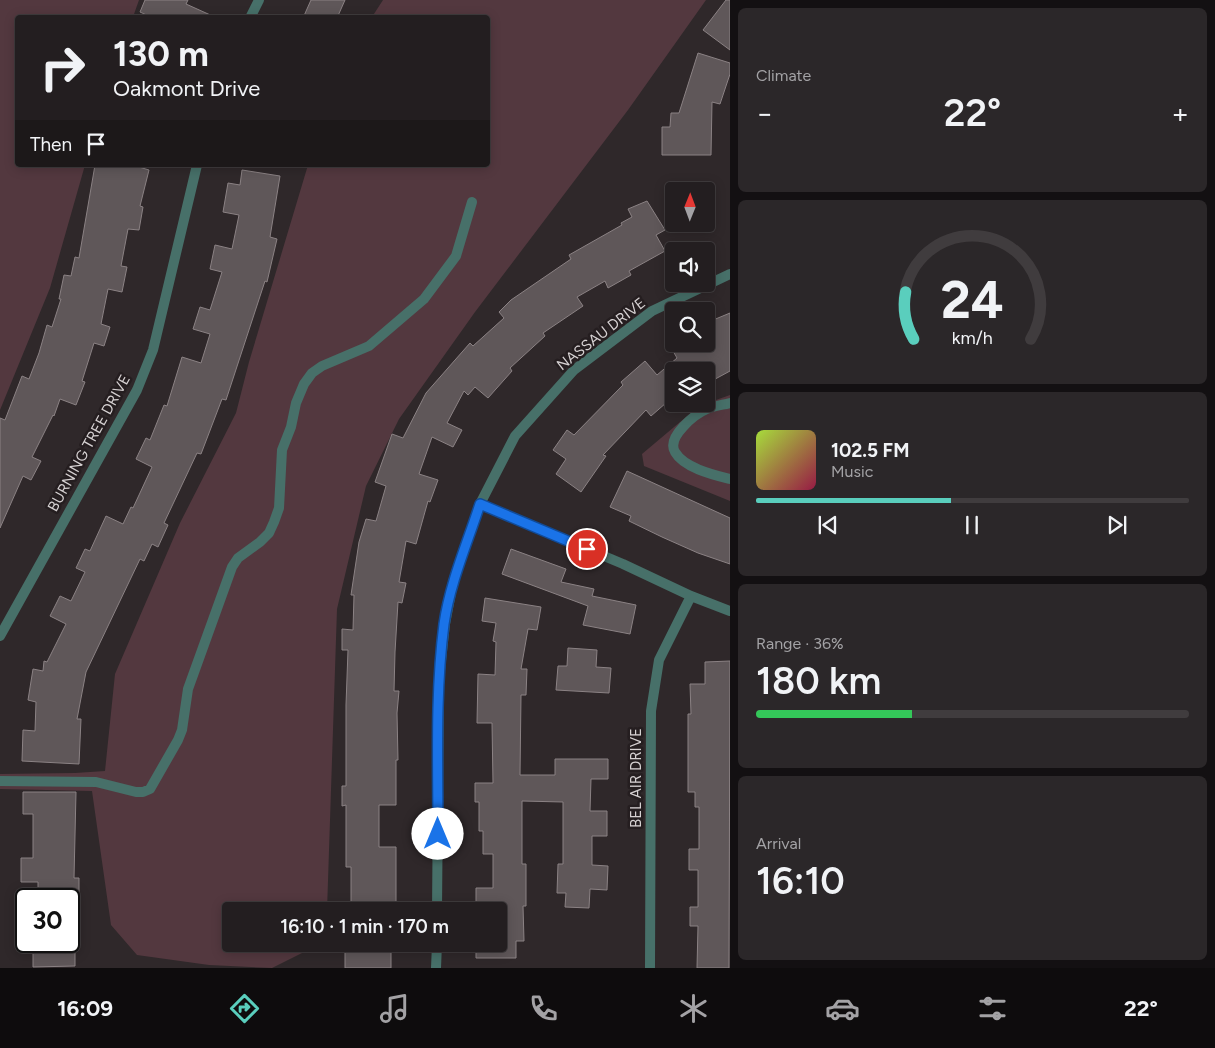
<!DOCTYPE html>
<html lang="en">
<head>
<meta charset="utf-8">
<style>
	body { margin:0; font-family:Figtree,sans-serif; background:#2b2729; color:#f1f3f6; height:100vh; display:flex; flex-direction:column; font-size:19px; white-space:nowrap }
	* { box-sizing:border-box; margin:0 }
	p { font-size:16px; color:#a3a2a5 }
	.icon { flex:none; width:28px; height:28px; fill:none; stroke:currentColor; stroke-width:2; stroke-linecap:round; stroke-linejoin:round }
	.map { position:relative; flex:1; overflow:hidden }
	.drawer { display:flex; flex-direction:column; gap:8px; padding:8px; background:#131012; width:485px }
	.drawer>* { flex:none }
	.top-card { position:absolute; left:15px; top:15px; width:475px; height:152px; border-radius:5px; box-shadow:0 2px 12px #0003,0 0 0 1px #403c3e; background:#231e20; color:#f1f3f6; overflow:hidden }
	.needle { width:32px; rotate:1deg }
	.controls { position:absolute; left:665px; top:182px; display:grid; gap:10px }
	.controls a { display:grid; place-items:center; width:50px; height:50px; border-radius:5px; background:#231e20; box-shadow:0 2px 12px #0003,0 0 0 1px #403c3e; font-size:25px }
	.speed { position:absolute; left:15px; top:888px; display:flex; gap:10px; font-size:25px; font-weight:700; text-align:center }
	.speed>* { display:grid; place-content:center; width:65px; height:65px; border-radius:50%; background:#231e20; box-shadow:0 2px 12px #0003,0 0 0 1px #403c3e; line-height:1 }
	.speed .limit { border:2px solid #111; border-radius:8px; background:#fff; color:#111 }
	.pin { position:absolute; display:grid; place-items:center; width:42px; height:42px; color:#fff; margin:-21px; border:2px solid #fff; border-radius:50%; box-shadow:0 1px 5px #0007 }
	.me { position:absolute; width:55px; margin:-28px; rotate:0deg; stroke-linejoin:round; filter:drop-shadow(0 0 4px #0008) }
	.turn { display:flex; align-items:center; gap:18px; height:105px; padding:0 15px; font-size:22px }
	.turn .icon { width:65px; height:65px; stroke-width:2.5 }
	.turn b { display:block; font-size:35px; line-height:42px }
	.then { display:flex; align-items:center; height:48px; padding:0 15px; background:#0003; gap:10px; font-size:19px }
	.big { font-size:38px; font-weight:600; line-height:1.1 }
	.drawer .widget { flex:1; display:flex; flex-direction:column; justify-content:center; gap:8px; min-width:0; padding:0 18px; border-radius:8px; background:#2b2729 }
	.drawer .dial { align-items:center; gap:0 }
	.dial svg { height:130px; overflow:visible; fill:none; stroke:#403c3e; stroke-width:7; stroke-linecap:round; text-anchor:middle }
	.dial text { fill:#f1f3f6; stroke:none }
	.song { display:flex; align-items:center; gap:15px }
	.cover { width:60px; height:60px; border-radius:8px; background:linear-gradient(135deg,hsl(80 70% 55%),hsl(340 70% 35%)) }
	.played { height:5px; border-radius:2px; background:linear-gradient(90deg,#5acebd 45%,#403c3e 45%) }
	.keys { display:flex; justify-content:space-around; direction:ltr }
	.heat { display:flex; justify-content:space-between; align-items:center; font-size:28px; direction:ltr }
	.charge { height:8px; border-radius:4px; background:linear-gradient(90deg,#34c759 36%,#403c3e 0) }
	.trip { position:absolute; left:222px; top:902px; width:285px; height:50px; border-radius:5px; background:#231e20; box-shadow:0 2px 12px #0003,0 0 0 1px #403c3e; font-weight:600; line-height:50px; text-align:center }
	.tabs { display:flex; height:80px; justify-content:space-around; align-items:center; background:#0e0c0d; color:#a3a2a5 }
	.tabs .icon { width:35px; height:35px }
	.tabs .current { color:#5acebd }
	.tabs b { font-size:22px; color:#f1f3f6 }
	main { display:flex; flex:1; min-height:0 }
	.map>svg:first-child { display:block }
	.green { fill:#53383f }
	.building { fill:#5f5759; stroke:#8b8284 }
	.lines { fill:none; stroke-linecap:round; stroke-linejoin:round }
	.lane { stroke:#477069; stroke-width:10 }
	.street { stroke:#477069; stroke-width:10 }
	.route-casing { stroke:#114b97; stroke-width:12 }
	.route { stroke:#1a73e8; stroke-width:9 }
	.labels { text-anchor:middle; stroke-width:5; stroke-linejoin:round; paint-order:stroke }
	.street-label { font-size:15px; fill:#d6d1d2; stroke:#251e20 }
</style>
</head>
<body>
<main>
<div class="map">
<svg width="730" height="968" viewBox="0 0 730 968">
	<rect width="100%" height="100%" fill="#2f282a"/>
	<path class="green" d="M0,0H139L133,17L18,18V165H85L50,288L0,410Z
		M383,0H706L628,110L475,312L399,419L366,486L337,609L327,911H231V944H313L308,950L272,968L209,965L137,955L111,925L92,791L0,789V774L75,773L105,771L115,674L180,523L236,413L249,362L308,165H488V18L372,17Z
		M730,395V501L644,466L642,454L699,406Z"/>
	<path class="building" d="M145,0H188L186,4L217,18H153L140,12Z
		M311,0H345L337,18H303Z
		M726,0H730V50L703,30Z
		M698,53L730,63V74L720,104L712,102L711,155H662V127H670L671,113H679Z
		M95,165H140L139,167L149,170L140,206L143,207L139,230L128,229L121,266L127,267L122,292L108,289L101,324L110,327L104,346L94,343L82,381L85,382L76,405L60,399L54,416L53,415L32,457L41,461L31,480L23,476L0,528V418L5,420L22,376L29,379L39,353L47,325L52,327L61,299H59L64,275L71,276L75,257L79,258Z
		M242,170L280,176L270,237L277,239L267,282L265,281L226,400L222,399L201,454L197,453L164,523L168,525L158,547L152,544L144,561L140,559L86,672L77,719H81L79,764L22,761L23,730L35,731L36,702L28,700L33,669L43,671L44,661L47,662L66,624L50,616L60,596L71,601L85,572L76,568L85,549L90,551L106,516L123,524L131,507L133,508L152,467L136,459L146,438L150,440L164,405L167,406L182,357L201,363L210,334L193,329L200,307L210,310L222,272L210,269L215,245L232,249L239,215L223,212L228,183L240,185Z
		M647,201L665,230L656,235L665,251L629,271L631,275L608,288L605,281L577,297L583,306L543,333L545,336L510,368L512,371L488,398L475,387L468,395L464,391L447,423L462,430L453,447L432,437L419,474L438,480L430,502L428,501L416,544L406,541L399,582L406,583L402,603L398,602L395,652L394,691H399L397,713L398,760H396V805H379V847H396V910L351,911V867H346V805L342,806V786H346V705L348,650H342V629L353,630L354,595H351L359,542L366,519L376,521L386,486L375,482L392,434L403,438L426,393L470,343L473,346L504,318L499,312L511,300L571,259L569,255L622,225L621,223L632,217L628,209Z
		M730,313V371L706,384V371H674V396L651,416L646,410L603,455L606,456L581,492L556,474L566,459L553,450L567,430L574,435L623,385L621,382L645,361L657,375L677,358L669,344H706V323Z
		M627,471L730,518V564L698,553L662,537L629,521L631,516L610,507Z
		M511,549L566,569L561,582L594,589L592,596L636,605L630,634L583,625L588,606L502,574Z
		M485,598L541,607L537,630L528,629L521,669H527L526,695H521L520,775H555V759H608V779H591L590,811H607V836H592V865L608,866L607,890L590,889L589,908L565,907L566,893H557L558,864H563V802L522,801V864H526V906H523L524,941H516V958H476V944H499V906H476V888H493V854H483V831H479V802H475V783H493L492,723H477L478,674L495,675L496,642L493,641L496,623L482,621Z
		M568,648L597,650L596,667L611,668L609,693L556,690L558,666H567Z
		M730,661L729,968H697L698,926H690V907H698V870H689V849H699V807H695V792H688V714H691L690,684H705V662Z
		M23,792H76L74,878H79V899H38V882H21V858H33V814H23Z
		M33,941H75V966L33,967Z
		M345,944H373V947L391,946V968H345Z"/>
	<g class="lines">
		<path class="lane" d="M730,403C722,405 714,406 707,409C695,414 666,437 675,452C684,468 714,475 730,479
			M0,781L96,782L136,792H143L150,789L178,740L182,730L188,689L232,567L238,558L260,542L269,533L274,522L279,508L282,450L291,427L296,403L304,384L312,373L322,366L369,346L424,299L456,256L472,202"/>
		<path class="street" d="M250,18L259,0
			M480,504L623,564L691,596L730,611
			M0,636L137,390L153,350L197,165
			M437,911L439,679L445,624L453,582L480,504L515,436L574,370L652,311L730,274
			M436,968L437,944
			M650,968L651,711L659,660L691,596"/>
	</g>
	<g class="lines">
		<defs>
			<path id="route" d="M438,834C438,764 435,693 444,624C450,583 467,544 480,504L587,549"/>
		</defs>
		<use href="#route" class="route-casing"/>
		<use href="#route" class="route"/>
	</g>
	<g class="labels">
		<g class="street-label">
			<text transform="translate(601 334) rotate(-38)" y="5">NASSAU DRIVE</text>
			<text transform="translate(89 443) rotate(-61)" y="5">BURNING TREE DRIVE</text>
			<text transform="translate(636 778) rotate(-90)" y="5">BEL AIR DRIVE</text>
		</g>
	</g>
</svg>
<div class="controls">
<a><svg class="needle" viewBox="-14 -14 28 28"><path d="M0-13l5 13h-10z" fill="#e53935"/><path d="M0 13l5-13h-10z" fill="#a3a2a5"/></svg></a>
<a><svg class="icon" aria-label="sound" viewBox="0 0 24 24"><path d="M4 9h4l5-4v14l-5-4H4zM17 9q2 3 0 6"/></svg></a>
<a><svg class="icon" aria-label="search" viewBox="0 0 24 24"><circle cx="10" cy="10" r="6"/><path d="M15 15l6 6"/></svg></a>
<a><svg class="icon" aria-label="layers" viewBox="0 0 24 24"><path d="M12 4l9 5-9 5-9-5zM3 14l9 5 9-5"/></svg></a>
</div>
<div class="speed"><div class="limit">30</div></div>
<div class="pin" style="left:587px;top:549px;background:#d93025"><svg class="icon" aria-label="arrive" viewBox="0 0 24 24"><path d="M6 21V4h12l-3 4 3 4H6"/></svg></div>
<svg class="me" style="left:438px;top:834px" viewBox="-20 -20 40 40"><circle r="19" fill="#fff"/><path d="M0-13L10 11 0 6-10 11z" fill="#1a73e8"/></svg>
<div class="trip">16:10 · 1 min · 170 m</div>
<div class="top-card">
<div class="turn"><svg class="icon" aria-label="right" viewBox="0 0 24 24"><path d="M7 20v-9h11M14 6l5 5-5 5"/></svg><div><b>130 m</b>Oakmont Drive</div></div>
<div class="then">Then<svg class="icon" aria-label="arrive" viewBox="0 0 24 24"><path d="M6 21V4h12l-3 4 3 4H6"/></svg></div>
</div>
</div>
<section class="drawer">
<div class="widget"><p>Climate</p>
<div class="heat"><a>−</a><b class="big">22°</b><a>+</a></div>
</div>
<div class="widget dial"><svg viewBox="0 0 100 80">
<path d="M14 69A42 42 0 1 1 86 69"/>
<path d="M14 69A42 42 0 0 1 9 40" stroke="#5acebd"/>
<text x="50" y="56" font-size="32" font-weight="700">24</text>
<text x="50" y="72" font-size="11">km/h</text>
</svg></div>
<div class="widget">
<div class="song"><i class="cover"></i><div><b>102.5 FM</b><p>Music</p></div></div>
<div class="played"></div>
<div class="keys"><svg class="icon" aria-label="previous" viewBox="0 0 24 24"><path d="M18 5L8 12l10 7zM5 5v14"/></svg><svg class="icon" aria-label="pause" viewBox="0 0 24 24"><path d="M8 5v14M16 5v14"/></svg><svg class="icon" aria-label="next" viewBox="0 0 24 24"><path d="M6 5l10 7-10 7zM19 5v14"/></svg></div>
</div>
<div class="widget"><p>Range · 36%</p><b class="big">180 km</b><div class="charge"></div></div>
<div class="widget"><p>Arrival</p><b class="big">16:10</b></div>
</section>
</main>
<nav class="tabs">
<b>16:09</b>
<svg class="icon current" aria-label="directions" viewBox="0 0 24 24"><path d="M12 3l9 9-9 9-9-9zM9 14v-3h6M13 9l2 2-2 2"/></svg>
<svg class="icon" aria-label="music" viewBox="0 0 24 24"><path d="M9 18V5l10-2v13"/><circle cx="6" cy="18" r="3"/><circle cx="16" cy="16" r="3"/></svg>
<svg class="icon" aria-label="phone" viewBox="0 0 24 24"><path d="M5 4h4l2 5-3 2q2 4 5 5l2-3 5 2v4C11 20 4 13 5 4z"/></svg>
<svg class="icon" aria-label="climate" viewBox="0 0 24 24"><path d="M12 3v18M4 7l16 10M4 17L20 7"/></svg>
<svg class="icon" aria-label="car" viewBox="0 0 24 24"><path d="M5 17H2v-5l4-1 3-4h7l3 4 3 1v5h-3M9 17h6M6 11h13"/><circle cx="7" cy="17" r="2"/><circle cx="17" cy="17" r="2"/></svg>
<svg class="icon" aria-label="filters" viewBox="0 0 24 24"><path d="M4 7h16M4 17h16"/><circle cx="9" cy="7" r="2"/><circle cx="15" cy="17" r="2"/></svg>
<b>22°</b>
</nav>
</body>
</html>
